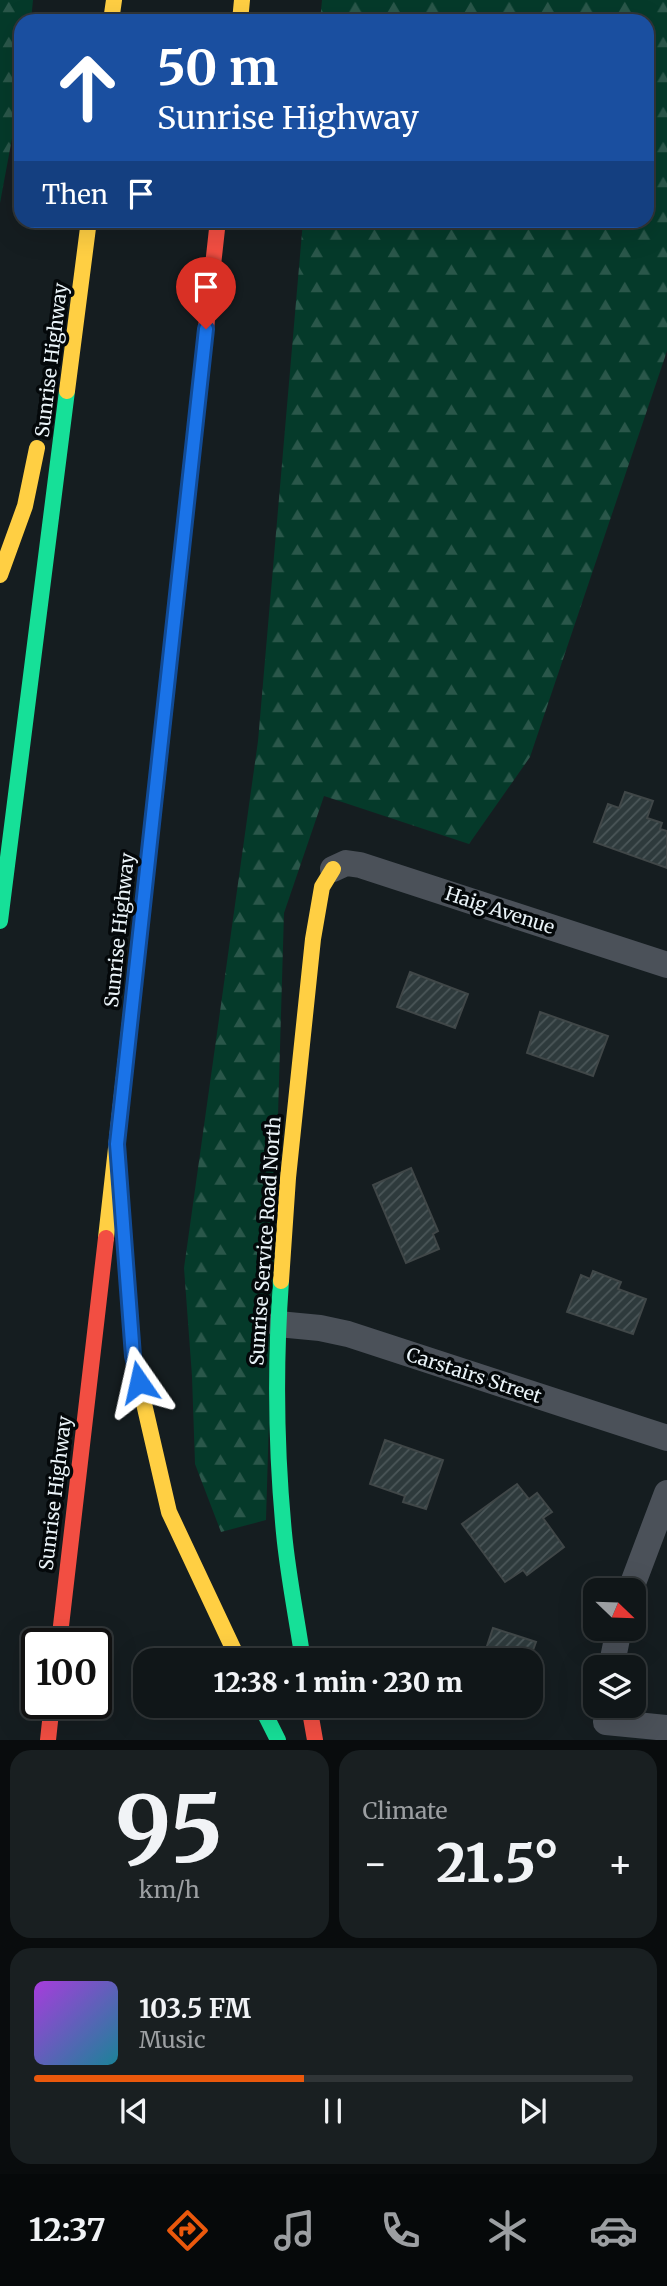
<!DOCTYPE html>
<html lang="en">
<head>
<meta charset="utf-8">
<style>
	body { margin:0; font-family:Merriweather,serif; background:#191f21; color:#f1f3f6; height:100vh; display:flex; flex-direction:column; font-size:26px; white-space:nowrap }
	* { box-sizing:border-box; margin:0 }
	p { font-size:23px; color:#9c9fa2 }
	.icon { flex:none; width:38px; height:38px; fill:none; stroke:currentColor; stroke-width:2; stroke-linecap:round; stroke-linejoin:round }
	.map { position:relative; height:1740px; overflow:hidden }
	.sheet { display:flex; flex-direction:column; gap:10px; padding:10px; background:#090c0d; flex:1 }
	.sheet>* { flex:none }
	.top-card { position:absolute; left:14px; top:14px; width:640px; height:214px; border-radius:21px; box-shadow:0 7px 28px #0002,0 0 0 2px #303537; background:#1a4fa0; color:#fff; overflow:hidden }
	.needle { width:46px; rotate:113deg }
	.buttons { position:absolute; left:583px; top:1578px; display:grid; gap:14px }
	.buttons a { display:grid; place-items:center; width:63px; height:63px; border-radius:14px; background:#101618; box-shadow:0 7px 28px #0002,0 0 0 2px #303537; font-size:35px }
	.speed { position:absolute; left:21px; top:1628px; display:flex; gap:14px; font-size:35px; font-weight:700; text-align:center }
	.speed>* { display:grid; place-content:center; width:91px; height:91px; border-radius:50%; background:#101618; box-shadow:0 7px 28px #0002,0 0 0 2px #303537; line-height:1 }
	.speed .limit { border:4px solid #111; border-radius:10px; background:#fff; color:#111 }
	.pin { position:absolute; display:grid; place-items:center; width:60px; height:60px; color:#fff; margin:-72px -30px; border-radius:50% 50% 50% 0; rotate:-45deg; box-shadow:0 0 7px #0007 }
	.pin .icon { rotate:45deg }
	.me { position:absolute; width:77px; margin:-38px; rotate:349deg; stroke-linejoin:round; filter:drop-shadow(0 0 5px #0008) }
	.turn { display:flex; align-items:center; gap:24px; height:147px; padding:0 28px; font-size:32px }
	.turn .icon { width:91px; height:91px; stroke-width:2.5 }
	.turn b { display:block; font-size:49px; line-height:60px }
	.then { display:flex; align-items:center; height:66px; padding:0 28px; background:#0003; gap:14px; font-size:26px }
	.big { font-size:52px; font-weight:800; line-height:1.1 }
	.sheet .widget { flex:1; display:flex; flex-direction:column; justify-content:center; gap:10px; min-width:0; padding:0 24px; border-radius:21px; background:#191f21 }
	.sheet .dial { align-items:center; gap:0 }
	.dial b { font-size:91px; line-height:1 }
	.song { display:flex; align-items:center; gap:21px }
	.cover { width:84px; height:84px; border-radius:10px; background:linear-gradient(135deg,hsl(280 70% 55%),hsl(190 70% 35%)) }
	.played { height:7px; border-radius:4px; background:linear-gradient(90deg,#ea580c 45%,#303537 45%) }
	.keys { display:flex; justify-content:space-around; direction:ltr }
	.heat { display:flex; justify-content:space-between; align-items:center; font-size:38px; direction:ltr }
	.sheet .tiles { flex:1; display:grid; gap:10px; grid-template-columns:1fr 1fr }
	.widget:last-child { grid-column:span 2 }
	.trip { position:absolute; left:133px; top:1648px; width:410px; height:70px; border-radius:21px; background:#101618; box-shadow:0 7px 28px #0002,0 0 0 2px #303537; font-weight:800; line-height:70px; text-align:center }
	.menu { display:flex; height:112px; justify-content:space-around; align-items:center; background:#06090a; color:#9c9fa2 }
	.menu .icon { width:49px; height:49px }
	.menu .on { color:#ea580c }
	.menu b { font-size:32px; color:#f1f3f6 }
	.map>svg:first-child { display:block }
	.forest { fill:url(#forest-firs) }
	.building { fill:url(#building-hatch); stroke:#404748; stroke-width:2 }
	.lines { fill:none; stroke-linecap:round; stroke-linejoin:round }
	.street { stroke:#4b5159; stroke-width:26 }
	.fast { stroke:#16e098; stroke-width:16 }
	.slow { stroke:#ffcf43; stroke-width:16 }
	.jam { stroke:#f24e42; stroke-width:16 }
	.route-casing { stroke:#114b97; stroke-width:18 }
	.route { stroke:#1a73e8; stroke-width:12 }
	.labels { text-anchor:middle; stroke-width:7; stroke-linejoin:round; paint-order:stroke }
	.street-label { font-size:19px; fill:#eaf3f8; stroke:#04080a }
</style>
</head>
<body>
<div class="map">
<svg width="667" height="1740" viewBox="0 0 667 1740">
	<defs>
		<pattern id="forest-firs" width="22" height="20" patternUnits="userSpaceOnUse" patternTransform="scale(1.75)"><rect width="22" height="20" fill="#053a2a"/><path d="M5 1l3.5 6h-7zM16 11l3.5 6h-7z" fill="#2a574a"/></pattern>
		<pattern id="building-hatch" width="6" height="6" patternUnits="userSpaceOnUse" patternTransform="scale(1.75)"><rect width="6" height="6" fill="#2e3a3c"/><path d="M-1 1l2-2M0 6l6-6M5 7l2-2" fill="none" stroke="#4c5759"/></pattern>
	</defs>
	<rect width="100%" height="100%" fill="#151d20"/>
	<path class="forest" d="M0,0H33L31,21H21V90L0,203Z
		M322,0H667V351L530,757L469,844L324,796L284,913L266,1520L221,1532L195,1464L192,1376L184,1268L258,741L303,221L648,220V21H320Z"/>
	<path class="building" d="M625,792L653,801L647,818L662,823L660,829L667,831V868L594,842L608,804L619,808Z
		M410,972L468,994L455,1028L397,1007Z
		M540,1012L608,1036L593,1076L527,1053Z
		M411,1168L438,1231L433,1234L439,1249L406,1263L373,1185Z
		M593,1271L621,1282L618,1289L646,1299L633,1334L567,1312L581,1275L590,1279Z
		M385,1440L443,1460L426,1509L403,1502L405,1496L370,1484Z
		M517,1484L529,1499L537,1493L552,1512L543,1518L564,1547L527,1575L523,1570L505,1582L462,1524Z
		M493,1628L536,1642L529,1661H482Z"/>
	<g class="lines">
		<path class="street" d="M333,869L346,863L360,865L667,965
			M278,1324L320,1328L348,1334L667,1438
			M630,1591L667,1493
			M611,1668L619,1629
			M606,1722L667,1728"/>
		<path class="fast" d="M160,753L189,483
			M0,921L67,391
			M281,1281C275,1364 276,1450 284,1533C288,1576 297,1619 303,1661
			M261,1706L278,1740"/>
		<path class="slow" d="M111,21L114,0
			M240,21L242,0
			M67,391L89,220
			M0,575L25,506L37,448
			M124,1235L133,1356L169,1512L239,1661
			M106,1238L160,753
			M281,1281L288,1178L313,939L322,887L333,869"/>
		<path class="jam" d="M189,483L218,220
			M59,1643L106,1238
			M309,1706L315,1740
			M48,1740L52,1703"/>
	</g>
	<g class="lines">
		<defs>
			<path id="route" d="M139,1382L133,1356L117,1144L206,329"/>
		</defs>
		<use href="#route" class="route-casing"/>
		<use href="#route" class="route"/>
	</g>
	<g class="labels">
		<g class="street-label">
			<text transform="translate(51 360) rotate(-83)" y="7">Sunrise Highway</text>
			<text transform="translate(500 910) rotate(18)" y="7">Haig Avenue</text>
			<text transform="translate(119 930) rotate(-84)" y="7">Sunrise Highway</text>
			<text transform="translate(265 1241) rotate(-86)" y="7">Sunrise Service Road North</text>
			<text transform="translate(474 1375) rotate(18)" y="7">Carstairs Street</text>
			<text transform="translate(55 1493) rotate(-83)" y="7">Sunrise Highway</text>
		</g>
	</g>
</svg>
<div class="buttons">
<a><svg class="needle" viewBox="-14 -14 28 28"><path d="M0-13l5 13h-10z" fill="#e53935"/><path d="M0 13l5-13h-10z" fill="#9c9fa2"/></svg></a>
<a><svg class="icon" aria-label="layers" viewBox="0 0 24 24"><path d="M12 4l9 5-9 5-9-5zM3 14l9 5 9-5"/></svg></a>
</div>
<div class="speed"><div class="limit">100</div></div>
<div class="pin" style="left:206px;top:329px;background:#d93025"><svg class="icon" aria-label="arrive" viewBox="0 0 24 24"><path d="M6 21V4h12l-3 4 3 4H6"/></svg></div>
<svg class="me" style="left:139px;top:1382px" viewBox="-20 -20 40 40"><path d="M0-17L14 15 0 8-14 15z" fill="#1a73e8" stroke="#fff" stroke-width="4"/></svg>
<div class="trip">12:38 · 1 min · 230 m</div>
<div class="top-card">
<div class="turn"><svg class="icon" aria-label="ahead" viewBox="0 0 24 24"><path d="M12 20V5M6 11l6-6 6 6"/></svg><div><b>50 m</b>Sunrise Highway</div></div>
<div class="then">Then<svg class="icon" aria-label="arrive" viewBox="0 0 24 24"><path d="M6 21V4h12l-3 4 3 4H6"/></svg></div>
</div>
</div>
<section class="sheet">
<div class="tiles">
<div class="widget dial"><b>95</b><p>km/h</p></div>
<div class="widget"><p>Climate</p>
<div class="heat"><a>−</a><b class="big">21.5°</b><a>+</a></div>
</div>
<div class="widget">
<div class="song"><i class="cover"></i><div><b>103.5 FM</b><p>Music</p></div></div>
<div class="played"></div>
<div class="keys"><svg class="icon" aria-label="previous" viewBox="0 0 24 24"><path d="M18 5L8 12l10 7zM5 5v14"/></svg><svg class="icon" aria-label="pause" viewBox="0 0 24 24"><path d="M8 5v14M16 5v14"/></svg><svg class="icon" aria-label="next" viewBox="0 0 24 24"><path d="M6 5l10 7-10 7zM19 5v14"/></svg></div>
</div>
</div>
</section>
<nav class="menu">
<b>12:37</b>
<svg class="icon on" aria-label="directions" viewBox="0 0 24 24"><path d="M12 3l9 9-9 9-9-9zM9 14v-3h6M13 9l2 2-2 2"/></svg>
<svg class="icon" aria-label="music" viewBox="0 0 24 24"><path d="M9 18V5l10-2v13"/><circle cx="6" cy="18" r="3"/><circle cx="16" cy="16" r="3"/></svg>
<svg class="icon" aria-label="phone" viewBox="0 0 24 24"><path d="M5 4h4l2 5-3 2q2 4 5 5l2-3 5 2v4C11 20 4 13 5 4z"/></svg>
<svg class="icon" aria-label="climate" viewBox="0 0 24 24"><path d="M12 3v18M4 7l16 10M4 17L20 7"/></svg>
<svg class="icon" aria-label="car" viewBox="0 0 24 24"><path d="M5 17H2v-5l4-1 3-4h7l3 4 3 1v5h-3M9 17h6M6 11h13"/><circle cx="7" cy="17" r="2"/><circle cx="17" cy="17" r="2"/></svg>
</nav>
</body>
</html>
